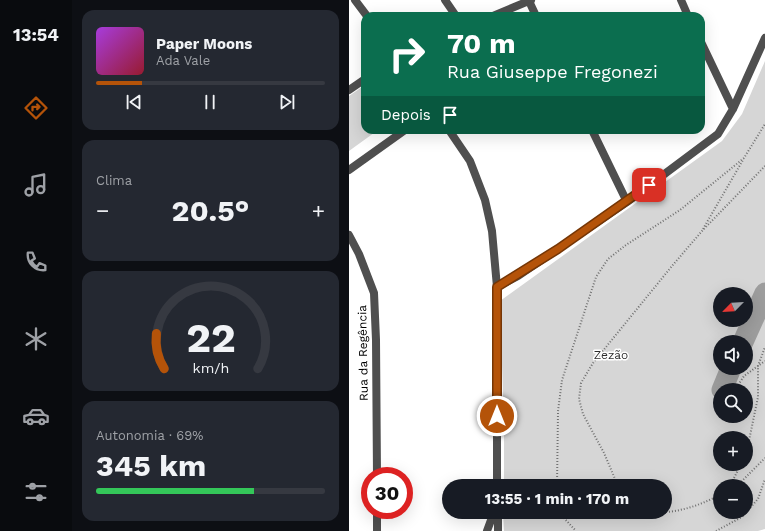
<!DOCTYPE html>
<html lang="pt">
<head>
<meta charset="utf-8">
<style>
	body { margin:0; font-family:"Work Sans",sans-serif; background:#242831; color:#f1f3f6; height:100vh; display:flex; flex-direction:column; font-size:15px; white-space:nowrap }
	* { box-sizing:border-box; margin:0 }
	p { font-size:13px; color:#9ea1a6 }
	.icon { flex:none; width:22px; height:22px; fill:none; stroke:currentColor; stroke-width:2; stroke-linecap:round; stroke-linejoin:round }
	.map { position:relative; flex:1; overflow:hidden }
	.sheet { display:flex; flex-direction:column; gap:10px; padding:10px; background:#0d0f14; width:277px }
	.sheet>* { flex:none }
	.banner { position:absolute; left:12px; top:12px; width:344px; height:122px; border-radius:12px; box-shadow:0 4px 16px #0002; background:#0b6e4f; color:#fff; overflow:hidden }
	.needle { width:26px; rotate:246deg }
	.fabs { position:absolute; left:364px; top:287px; display:grid; gap:8px }
	.fabs a { display:grid; place-items:center; width:40px; height:40px; border-radius:50%; background:#171b24; box-shadow:0 4px 16px #0002; font-size:20px }
	.speed { position:absolute; left:12px; top:467px; display:flex; gap:8px; font-size:20px; font-weight:700; text-align:center }
	.speed>* { display:grid; place-content:center; width:52px; height:52px; border-radius:50%; background:#171b24; box-shadow:0 4px 16px #0002; line-height:1 }
	.speed .limit { border:6px solid #d22; background:#fff; color:#111 }
	.pin { position:absolute; display:grid; place-items:center; width:34px; height:34px; color:#fff; margin:-17px; border-radius:8px; box-shadow:0 2px 6px #0006 }
	.me { position:absolute; width:44px; margin:-22px; rotate:0deg; stroke-linejoin:round; filter:drop-shadow(0 0 3px #0008) }
	.turn { display:flex; align-items:center; gap:14px; height:84px; padding:0 20px; font-size:18px }
	.turn .icon { width:52px; height:52px; stroke-width:2.5 }
	.turn b { display:block; font-size:28px; line-height:34px }
	.then { display:flex; align-items:center; height:38px; padding:0 20px; background:#0003; gap:8px; font-size:15px }
	.big { font-size:30px; font-weight:700; line-height:1.1 }
	.sheet .widget { flex:1; display:flex; flex-direction:column; justify-content:center; gap:6px; min-width:0; padding:0 14px; border-radius:12px; background:#242831 }
	.sheet .dial { align-items:center; gap:0 }
	.dial svg { height:104px; overflow:visible; fill:none; stroke:#363941; stroke-width:7; stroke-linecap:round; text-anchor:middle }
	.dial text { fill:#f1f3f6; stroke:none }
	.song { display:flex; align-items:center; gap:12px }
	.cover { width:48px; height:48px; border-radius:6px; background:linear-gradient(135deg,hsl(280 70% 55%),hsl(350 70% 35%)) }
	.played { height:4px; border-radius:2px; background:linear-gradient(90deg,#b45309 20%,#363941 20%) }
	.keys { display:flex; justify-content:space-around; direction:ltr }
	.heat { display:flex; justify-content:space-between; align-items:center; font-size:22px; direction:ltr }
	.charge { height:6px; border-radius:3px; background:linear-gradient(90deg,#34c759 69%,#363941 0) }
	.trip { position:absolute; left:93px; top:479px; width:230px; height:40px; border-radius:20px; background:#171b24; box-shadow:0 4px 16px #0002; font-weight:700; line-height:40px; text-align:center }
	main { display:flex; flex:1; min-height:0 }
	.dock { display:flex; flex-direction:column; width:72px; justify-content:space-around; align-items:center; background:#090b0e; color:#9ea1a6 }
	.dock .icon { width:28px; height:28px }
	.dock .on { color:#b45309 }
	.dock b { font-size:18px; color:#f1f3f6 }
	.map>svg:first-child { display:block }
	.green { fill:#d6d6d6; fill-rule:evenodd }
	.lines { fill:none; stroke-linecap:round; stroke-linejoin:round }
	.river { stroke:#9d9d9d; stroke-width:21 }
	.path { stroke:#717171; stroke-width:2; stroke-dasharray:1 2; stroke-linecap:butt }
	.street { stroke:#4f4f4f; stroke-width:8 }
	.route-casing { stroke:#753606; stroke-width:10 }
	.route { stroke:#b45309; stroke-width:7 }
	.labels { text-anchor:middle; stroke-width:3; stroke-linejoin:round; paint-order:stroke }
	.street-label { font-size:12px; fill:#000; stroke:#fff }
	.park-label { font-size:12px; fill:#2d2d2d; stroke:#fff }
</style>
</head>
<body>
<main>
<nav class="dock">
<b>13:54</b>
<svg class="icon on" aria-label="directions" viewBox="0 0 24 24"><path d="M12 3l9 9-9 9-9-9zM9 14v-3h6M13 9l2 2-2 2"/></svg>
<svg class="icon" aria-label="music" viewBox="0 0 24 24"><path d="M9 18V5l10-2v13"/><circle cx="6" cy="18" r="3"/><circle cx="16" cy="16" r="3"/></svg>
<svg class="icon" aria-label="phone" viewBox="0 0 24 24"><path d="M5 4h4l2 5-3 2q2 4 5 5l2-3 5 2v4C11 20 4 13 5 4z"/></svg>
<svg class="icon" aria-label="climate" viewBox="0 0 24 24"><path d="M12 3v18M4 7l16 10M4 17L20 7"/></svg>
<svg class="icon" aria-label="car" viewBox="0 0 24 24"><path d="M5 17H2v-5l4-1 3-4h7l3 4 3 1v5h-3M9 17h6M6 11h13"/><circle cx="7" cy="17" r="2"/><circle cx="17" cy="17" r="2"/></svg>
<svg class="icon" aria-label="filters" viewBox="0 0 24 24"><path d="M4 7h16M4 17h16"/><circle cx="9" cy="7" r="2"/><circle cx="15" cy="17" r="2"/></svg>
</nav>
<section class="sheet">
<div class="widget">
<div class="song"><i class="cover"></i><div><b>Paper Moons</b><p>Ada Vale</p></div></div>
<div class="played"></div>
<div class="keys"><svg class="icon" aria-label="previous" viewBox="0 0 24 24"><path d="M18 5L8 12l10 7zM5 5v14"/></svg><svg class="icon" aria-label="pause" viewBox="0 0 24 24"><path d="M8 5v14M16 5v14"/></svg><svg class="icon" aria-label="next" viewBox="0 0 24 24"><path d="M6 5l10 7-10 7zM19 5v14"/></svg></div>
</div>
<div class="widget"><p>Clima</p>
<div class="heat"><a>−</a><b class="big">20.5°</b><a>+</a></div>
</div>
<div class="widget dial"><svg viewBox="0 0 100 80">
<path d="M14 69A42 42 0 1 1 86 69"/>
<path d="M14 69A42 42 0 0 1 8 42" stroke="#b45309"/>
<text x="50" y="56" font-size="32" font-weight="700">22</text>
<text x="50" y="72" font-size="11">km/h</text>
</svg></div>
<div class="widget"><p>Autonomia · 69%</p><b class="big">345 km</b><div class="charge"></div></div>
</section>
<div class="map">
<svg width="416" height="531" viewBox="0 0 416 531">
	<rect width="100%" height="100%" fill="#fff"/>
	<path class="green" d="M416,61V529L409,531H155L154,512H316V486H155V428L151,301L373,141L393,114ZM371,294H397V320H371ZM371,342H397V368H371ZM371,390H397V416H371ZM371,438H397V464H371ZM371,486H397V512H371Z
		M16,85V130H29L0,151V96Z"/>
	<g class="lines">
		<path class="river" d="M394,342L416,293
			M373,390L382,368"/>
		<path class="path" d="M354,229L394,160
			M386,390L395,376L416,361
			M397,455L409,397V366L416,347
			M208,486L209,411L213,380L247,277L259,259L277,245L331,210L395,158L416,124
			M269,486L255,453L234,414L230,399L232,383L244,363L323,266L353,231L416,166
			M381,486L392,464
			M388,486L416,458
			M213,512L215,518L227,531
			M302,512C327,514 349,506 371,495
			M367,531L393,517L409,499L416,479"/>
		<path class="street" d="M6,0L18,16
			M96,0L107,16
			M332,0L339,16
			M180,1L187,16
			M144,16L182,0
			M352,42L384,109
			M0,90L16,79
			M100,130L121,161L136,200L143,231L148,287V486
			M243,130L278,202
			M0,170L56,130
			M0,235L10,254L25,293L27,340L28,476
			M148,287L169,276L278,202L369,134L384,109L416,38
			M28,510V531
			M149,512V531
			M138,531L145,512"/>
	</g>
	<g class="lines">
		<defs>
			<path id="route" d="M148,416V287L209,249L300,185"/>
		</defs>
		<use href="#route" class="route-casing"/>
		<use href="#route" class="route"/>
	</g>
	<g class="labels">
		<g class="street-label">
			<text transform="translate(14 353) rotate(-91)" y="4">Rua da Regência</text>
		</g>
		<g class="park-label">
			<text x="262" y="359">Zezão</text>
		</g>
	</g>
</svg>
<div class="fabs">
<a><svg class="needle" viewBox="-14 -14 28 28"><path d="M0-13l5 13h-10z" fill="#e53935"/><path d="M0 13l5-13h-10z" fill="#9ea1a6"/></svg></a>
<a><svg class="icon" aria-label="sound" viewBox="0 0 24 24"><path d="M4 9h4l5-4v14l-5-4H4zM17 9q2 3 0 6"/></svg></a>
<a><svg class="icon" aria-label="search" viewBox="0 0 24 24"><circle cx="10" cy="10" r="6"/><path d="M15 15l6 6"/></svg></a>
<a>+</a>
<a>−</a>
</div>
<div class="speed"><div class="limit">30</div></div>
<div class="pin" style="left:300px;top:185px;background:#d93025"><svg class="icon" aria-label="arrive" viewBox="0 0 24 24"><path d="M6 21V4h12l-3 4 3 4H6"/></svg></div>
<svg class="me" style="left:148px;top:416px" viewBox="-20 -20 40 40"><circle r="17" fill="#b45309" stroke="#fff" stroke-width="3"/><path d="M0-11L8 9 0 5-8 9z" fill="#fff"/></svg>
<div class="trip">13:55 · 1 min · 170 m</div>
<div class="banner">
<div class="turn"><svg class="icon" aria-label="right" viewBox="0 0 24 24"><path d="M7 20v-9h11M14 6l5 5-5 5"/></svg><div><b>70 m</b>Rua Giuseppe Fregonezi</div></div>
<div class="then">Depois<svg class="icon" aria-label="arrive" viewBox="0 0 24 24"><path d="M6 21V4h12l-3 4 3 4H6"/></svg></div>
</div>
</div>
</main>
</body>
</html>
